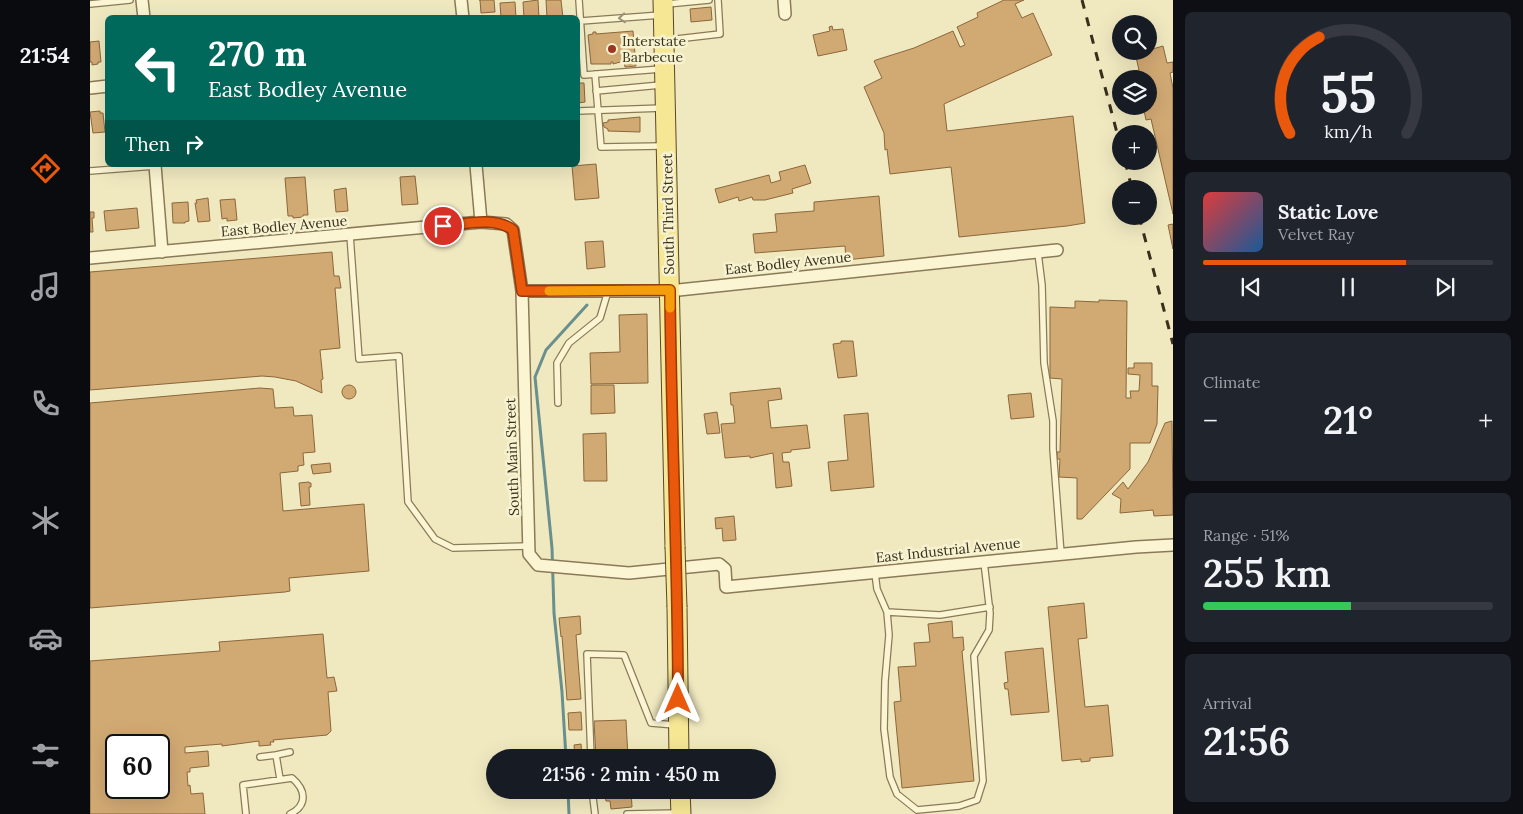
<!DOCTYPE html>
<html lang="en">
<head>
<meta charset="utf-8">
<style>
	body { margin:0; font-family:Lora,serif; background:#20242c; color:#f1f3f6; height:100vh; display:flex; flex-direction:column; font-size:19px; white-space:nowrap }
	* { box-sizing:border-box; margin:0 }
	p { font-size:16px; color:#9ea1a6 }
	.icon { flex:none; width:28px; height:28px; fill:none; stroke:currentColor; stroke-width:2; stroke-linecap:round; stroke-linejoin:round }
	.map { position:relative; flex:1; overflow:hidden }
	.panel { display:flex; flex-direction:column; gap:12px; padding:12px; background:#0d0f14; width:350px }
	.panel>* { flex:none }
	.banner { position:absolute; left:15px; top:15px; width:475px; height:152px; border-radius:8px; box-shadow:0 5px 20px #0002; background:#00695c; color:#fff; overflow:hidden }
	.tools { position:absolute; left:1022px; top:15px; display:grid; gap:10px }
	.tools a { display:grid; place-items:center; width:45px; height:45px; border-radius:50%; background:#171b24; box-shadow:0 5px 20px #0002; font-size:25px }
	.speed { position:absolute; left:15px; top:734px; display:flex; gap:10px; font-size:25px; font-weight:700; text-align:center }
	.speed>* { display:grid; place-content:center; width:65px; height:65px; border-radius:50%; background:#171b24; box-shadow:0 5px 20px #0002; line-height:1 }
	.speed .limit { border:2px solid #111; border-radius:8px; background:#fff; color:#111 }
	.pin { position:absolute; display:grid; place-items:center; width:42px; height:42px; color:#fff; margin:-21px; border:2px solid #fff; border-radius:50%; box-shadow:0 1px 5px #0007 }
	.me { position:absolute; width:55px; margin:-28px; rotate:0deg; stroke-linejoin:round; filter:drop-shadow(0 0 4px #0008) }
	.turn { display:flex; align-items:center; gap:18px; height:105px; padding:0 20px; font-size:22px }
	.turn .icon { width:65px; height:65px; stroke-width:2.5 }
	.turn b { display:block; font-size:35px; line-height:42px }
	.then { display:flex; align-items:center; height:48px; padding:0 20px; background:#0003; gap:10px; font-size:19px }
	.big { font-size:38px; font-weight:600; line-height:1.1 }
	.panel .tile { flex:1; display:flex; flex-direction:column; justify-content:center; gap:8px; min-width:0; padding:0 18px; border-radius:8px; background:#20242c }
	.panel .dial { align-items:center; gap:0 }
	.dial svg { height:130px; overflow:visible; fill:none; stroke:#363941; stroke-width:7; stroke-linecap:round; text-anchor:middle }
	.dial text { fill:#f1f3f6; stroke:none }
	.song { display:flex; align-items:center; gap:15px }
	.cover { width:60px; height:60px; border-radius:8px; background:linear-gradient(135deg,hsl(0 70% 55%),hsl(210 70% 35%)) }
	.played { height:5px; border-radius:2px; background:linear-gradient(90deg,#ea580c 70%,#363941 70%) }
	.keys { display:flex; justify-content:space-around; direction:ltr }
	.heat { display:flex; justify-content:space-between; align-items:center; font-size:28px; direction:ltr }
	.charge { height:8px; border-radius:4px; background:linear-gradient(90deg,#34c759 51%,#363941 0) }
	.trip { position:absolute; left:396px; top:749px; width:290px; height:50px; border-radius:25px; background:#171b24; box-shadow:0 5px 20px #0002; font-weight:600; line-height:50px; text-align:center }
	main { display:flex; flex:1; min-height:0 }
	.tabs { display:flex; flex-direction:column; width:90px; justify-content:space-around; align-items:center; background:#090b0e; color:#9ea1a6 }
	.tabs .icon { width:35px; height:35px }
	.tabs .selected { color:#ea580c }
	.tabs b { font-size:22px; color:#f1f3f6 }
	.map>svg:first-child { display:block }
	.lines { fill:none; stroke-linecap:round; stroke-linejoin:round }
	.stream { stroke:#69908d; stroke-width:3 }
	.building { fill:#d1a973; stroke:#8b673b; fill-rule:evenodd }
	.service-casing { stroke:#8a7a57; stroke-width:8 }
	.minor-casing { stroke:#8a7a57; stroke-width:14 }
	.primary-casing { stroke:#58472b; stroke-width:21 }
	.service { stroke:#fbf5d3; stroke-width:5.5 }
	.minor { stroke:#fbf5d3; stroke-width:11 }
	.primary { stroke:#f6e795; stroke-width:19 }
	.rail { stroke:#392f1c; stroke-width:3; stroke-dasharray:9 9; stroke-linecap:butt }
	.primary-bridge-casing { stroke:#58472b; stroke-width:21; stroke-linecap:butt }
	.primary-bridge { stroke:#f6e795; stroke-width:19 }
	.oneway { stroke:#9a9278 }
	.route-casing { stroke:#983908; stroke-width:12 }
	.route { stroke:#ea580c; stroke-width:9 }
	.slow { stroke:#f59e0b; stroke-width:9 }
	.poi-dot { fill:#9d3523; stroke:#f7f2d0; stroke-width:2 }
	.labels { text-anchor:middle; stroke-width:5; stroke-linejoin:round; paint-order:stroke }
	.poi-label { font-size:14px; fill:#392f1c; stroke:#f7f2d0; text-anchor:start }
	.street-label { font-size:14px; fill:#392f1c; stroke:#f7f2d0 }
</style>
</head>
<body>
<main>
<nav class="tabs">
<b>21:54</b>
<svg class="icon selected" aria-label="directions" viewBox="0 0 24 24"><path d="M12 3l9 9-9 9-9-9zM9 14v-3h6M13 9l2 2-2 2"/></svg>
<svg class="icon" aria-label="music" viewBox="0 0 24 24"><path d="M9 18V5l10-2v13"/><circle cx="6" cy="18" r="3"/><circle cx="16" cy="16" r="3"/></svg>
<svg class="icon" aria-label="phone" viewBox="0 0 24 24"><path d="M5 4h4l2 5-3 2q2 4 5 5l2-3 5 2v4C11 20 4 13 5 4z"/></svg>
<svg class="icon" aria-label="climate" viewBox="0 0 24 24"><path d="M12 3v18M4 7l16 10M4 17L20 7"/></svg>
<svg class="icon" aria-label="car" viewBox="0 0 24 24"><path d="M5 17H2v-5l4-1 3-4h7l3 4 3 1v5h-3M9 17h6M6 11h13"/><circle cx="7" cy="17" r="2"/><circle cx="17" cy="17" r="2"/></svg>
<svg class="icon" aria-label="filters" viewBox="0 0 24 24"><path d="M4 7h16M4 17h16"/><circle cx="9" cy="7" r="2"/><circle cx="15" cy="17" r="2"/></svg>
</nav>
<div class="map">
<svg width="1083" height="814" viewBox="0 0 1083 814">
	<rect width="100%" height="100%" fill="#f0e9c0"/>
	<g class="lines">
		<path class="stream" d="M476,758L472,692L464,613L462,548L445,377L456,350L497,305
			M478,790L479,814"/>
	</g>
	<path class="building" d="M389,0H404L405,12L391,13L390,0Z
		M448,0L449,18H434L433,2Z
		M456,0H471L473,18H457Z
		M914,0H934L925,4L932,18L943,13L962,55L854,104L857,131L983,116L995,223L977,226L869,237L861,167L800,174L797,149L795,150L794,133L774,87L792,78L784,61L786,60L824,48L863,31L870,47L875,45L867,27L888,17L887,13Z
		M425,2L426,18H411L410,3Z
		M621,7L622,20L601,22L600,9Z
		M742,26L743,30L753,29L757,50L728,56L723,35L740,31L739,27Z
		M543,31L546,66L535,67L534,61L523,64V62H521V64H501L498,35L503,34V32H506V34Z
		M9,41L11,62H8V64L2,65V62H0V42Z
		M1073,46L1077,63L1083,62V72L1080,73L1083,88V214L1061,119L1056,120L1053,106H1059V79H1046L1044,71L1049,70L1045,53L1059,51V50Z
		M488,83H494L495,102L488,103Z
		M10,111V113H13L15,132L3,133L0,112Z
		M550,117V132L518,131V129L514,127L513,123L518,122V120Z
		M506,164L509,198L485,200L482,166Z
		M715,165L721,183L702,189L703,193L675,200H663L662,197L649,201L648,197L629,203L625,189L679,175L681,183L691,180L689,172Z
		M325,176L328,204L312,205L310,177Z
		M215,177L218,215H213V217L203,218V216H198L195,178Z
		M256,188L258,211L246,212L244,190Z
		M789,196L794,256L756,260L755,246L665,253L663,234L687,232L685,214L724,211V202Z
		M118,198L120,221L108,222L105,203H107L106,200Z
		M145,199L147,220L137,221V218L132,219L130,200Z
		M98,202L99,221L95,222V223H83L82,203Z
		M47,208L49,228L16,231L14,211Z
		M0,212H4V218H2L3,232H0Z
		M1083,224V249L1078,225Z
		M513,241L515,267L497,269L495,242Z
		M242,252L244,276H249L251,288H245L250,348L230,350L233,379L231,380L232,393L206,381L185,377L172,376L0,390V272Z
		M1009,300L1037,301L1036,398H1041L1040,391H1049L1050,375L1038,374V368H1044V363H1062V386H1068L1067,424L1060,443H1040V469L992,519H987V478L969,477L970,459H967V452H970L972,379L960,378V307L985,308V301L1009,302Z
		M557,314L558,383L501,384L500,353L530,352L529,315Z
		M751,341H763L767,376L748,378L743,344L751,343Z
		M252 392a7 7 0 1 1 14 0a7 7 0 1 1-14 0Z
		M501,385H524L525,413L501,414Z
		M170,388L183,389L185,408L203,407L204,416L222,415L225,452L213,453L214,465L208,466V471L190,473L193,511L274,504L279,571L199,578L200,591L195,592L0,608V403Z
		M690,388L692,399L678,401L681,428L717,425L720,448L701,450V452L692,453L693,462H699L702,486L686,488L683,453L660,458V456L635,458L631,424L645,423L643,405H641L640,393Z
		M941,393L944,417L921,419L918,395Z
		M627,412L630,433L617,434L614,414Z
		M778,413L784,487L741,491L738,462L758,460L754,415Z
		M1082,421L1083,515L1064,516L1063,510L1030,513L1031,499L1022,494L1033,482L1038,489L1058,462L1075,423Z
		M516,433L517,481H494L493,434Z
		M240,463L241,472L223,474L221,465Z
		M219,482V483H221V487H219L220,505L211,506L209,483Z
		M644,516L646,540L633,541L632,528L626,529L625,518Z
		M994,603L997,638L988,639L995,707L1018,705L1023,756L1000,758V761L991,762V759L972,761L958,607Z
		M490,616L491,634L486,635L491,699L477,700L472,636L471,637L469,618Z
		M862,621L863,638L873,637L874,650L872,651L884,781L812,788L804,702L811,701L808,667L826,666L824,643L840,642L838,624Z
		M233,634L237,678L244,677L247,691L238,692L241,731L237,735L183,740L184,742H180L181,745L169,746V741L132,746V744L95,747V753L118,751L119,766L100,768V772H97L98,786L100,785L101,794L113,793L115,814H0V661L130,651L129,642ZM26,745H69V788H26Z
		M953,648L959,712L921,715L918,689H915L914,683L918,682L915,652Z
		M491,712L492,730H479L478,713Z
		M536,720L538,758H506L504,721Z
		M491,744L492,758H485L484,745Z
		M514,790H541L542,807L521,809L520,801H516Z"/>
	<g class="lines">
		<defs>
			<path id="service" d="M489,0L494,75L571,69
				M0,4L40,0
				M577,4L619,0
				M491,21L571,15
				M578,40L630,34L628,0
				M505,74L511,147L572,146
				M506,91L571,85
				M488,111L573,108
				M0,171L65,166
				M260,235L269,359L309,356L318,502L345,539L363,548L439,546
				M948,253L952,285L954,363L963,421V449L971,554
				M468,403L467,363L479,343L510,318L518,291
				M785,573L787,589L797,612L799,635L795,681L794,729L800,777L807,794L827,810L869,806L887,800L893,781L884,656L899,630L900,613L894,562
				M797,612L850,615L900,607
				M170,757L186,755
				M501,758L497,654L534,655L561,723L585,725
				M190,779L186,755L200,752
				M502,790L505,814
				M156,814L153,785L202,778C216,790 218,805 200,814
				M537,814L588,813"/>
			<path id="minor" d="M52,0L54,18
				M371,0L373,18
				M694,0L695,14
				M0,88L18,86
				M65,165L72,252
				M386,165L391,222
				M0,258L391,222L416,224L423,230L432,291L439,554L448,565L539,573L629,564L635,569L636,587L1046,547L1083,545
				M432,291H579L967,250"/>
			<path id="primary" d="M573,0L585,547
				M587,607L589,758
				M590,790L591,814"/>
		</defs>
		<use href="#service" class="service-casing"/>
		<use href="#minor" class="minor-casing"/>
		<use href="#primary" class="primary-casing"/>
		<use href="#service" class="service"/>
		<use href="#minor" class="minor"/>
		<use href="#primary" class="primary"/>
		<path class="rail" d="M992,0L1031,148
			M1035,161L1042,189
			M1049,216L1083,344"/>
		<defs>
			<path id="primary-bridge" d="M585,547L587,607"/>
		</defs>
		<use href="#primary-bridge" class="primary-bridge-casing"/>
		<use href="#primary-bridge" class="primary-bridge"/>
	</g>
	<defs><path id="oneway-chevron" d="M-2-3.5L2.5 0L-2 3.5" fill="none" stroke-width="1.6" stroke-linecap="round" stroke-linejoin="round" transform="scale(1.25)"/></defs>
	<use class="oneway" href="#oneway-chevron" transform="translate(532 18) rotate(175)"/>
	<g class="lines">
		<defs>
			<path id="route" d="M353,226C374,224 405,216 423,230L432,291L580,290C581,427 588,563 588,699"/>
		</defs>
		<use href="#route" class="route-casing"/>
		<use href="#route" class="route"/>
		<path class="slow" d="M459,291L580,290V308"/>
	</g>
	<circle class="poi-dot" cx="522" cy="49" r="5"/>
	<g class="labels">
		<g class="poi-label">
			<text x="532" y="46">Interstate<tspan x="532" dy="16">Barbecue</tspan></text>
		</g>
		<g class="street-label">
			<text transform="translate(578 214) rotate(-91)" y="5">South Third Street</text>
			<text transform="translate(194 226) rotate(-5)" y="5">East Bodley Avenue</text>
			<text transform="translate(698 263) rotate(-6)" y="5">East Bodley Avenue</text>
			<text transform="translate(422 457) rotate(-92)" y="5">South Main Street</text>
			<text transform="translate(858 550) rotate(-6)" y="5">East Industrial Avenue</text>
		</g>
	</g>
</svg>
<div class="tools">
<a><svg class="icon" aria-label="search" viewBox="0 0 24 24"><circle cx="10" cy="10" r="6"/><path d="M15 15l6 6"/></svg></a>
<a><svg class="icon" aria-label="layers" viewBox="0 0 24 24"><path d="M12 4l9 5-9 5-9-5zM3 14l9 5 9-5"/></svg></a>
<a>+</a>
<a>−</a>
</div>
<div class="speed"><div class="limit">60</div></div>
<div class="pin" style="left:353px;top:226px;background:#d93025"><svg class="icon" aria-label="arrive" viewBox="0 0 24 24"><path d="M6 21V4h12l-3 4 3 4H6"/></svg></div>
<svg class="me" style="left:588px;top:699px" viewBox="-20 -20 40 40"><path d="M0-17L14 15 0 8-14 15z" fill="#ea580c" stroke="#fff" stroke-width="4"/></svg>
<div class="trip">21:56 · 2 min · 450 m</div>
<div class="banner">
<div class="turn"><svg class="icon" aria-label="left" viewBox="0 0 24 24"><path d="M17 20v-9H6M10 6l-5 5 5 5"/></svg><div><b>270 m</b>East Bodley Avenue</div></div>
<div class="then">Then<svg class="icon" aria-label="right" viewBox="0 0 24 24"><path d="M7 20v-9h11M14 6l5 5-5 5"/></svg></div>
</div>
</div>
<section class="panel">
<div class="tile dial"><svg viewBox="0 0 100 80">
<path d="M14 69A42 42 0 1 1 86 69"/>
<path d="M14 69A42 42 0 0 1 32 10" stroke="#ea580c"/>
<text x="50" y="56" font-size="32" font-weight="700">55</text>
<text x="50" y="72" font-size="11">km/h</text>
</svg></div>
<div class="tile">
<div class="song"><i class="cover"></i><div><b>Static Love</b><p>Velvet Ray</p></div></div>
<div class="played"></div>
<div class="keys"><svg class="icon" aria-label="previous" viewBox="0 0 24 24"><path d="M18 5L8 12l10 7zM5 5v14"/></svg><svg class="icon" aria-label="pause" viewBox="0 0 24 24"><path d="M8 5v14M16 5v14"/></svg><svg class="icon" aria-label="next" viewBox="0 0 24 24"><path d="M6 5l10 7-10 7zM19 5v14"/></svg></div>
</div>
<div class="tile"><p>Climate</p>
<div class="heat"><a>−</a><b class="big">21°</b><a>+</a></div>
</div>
<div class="tile"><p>Range · 51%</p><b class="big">255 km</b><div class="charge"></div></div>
<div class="tile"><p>Arrival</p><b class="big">21:56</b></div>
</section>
</main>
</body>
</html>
